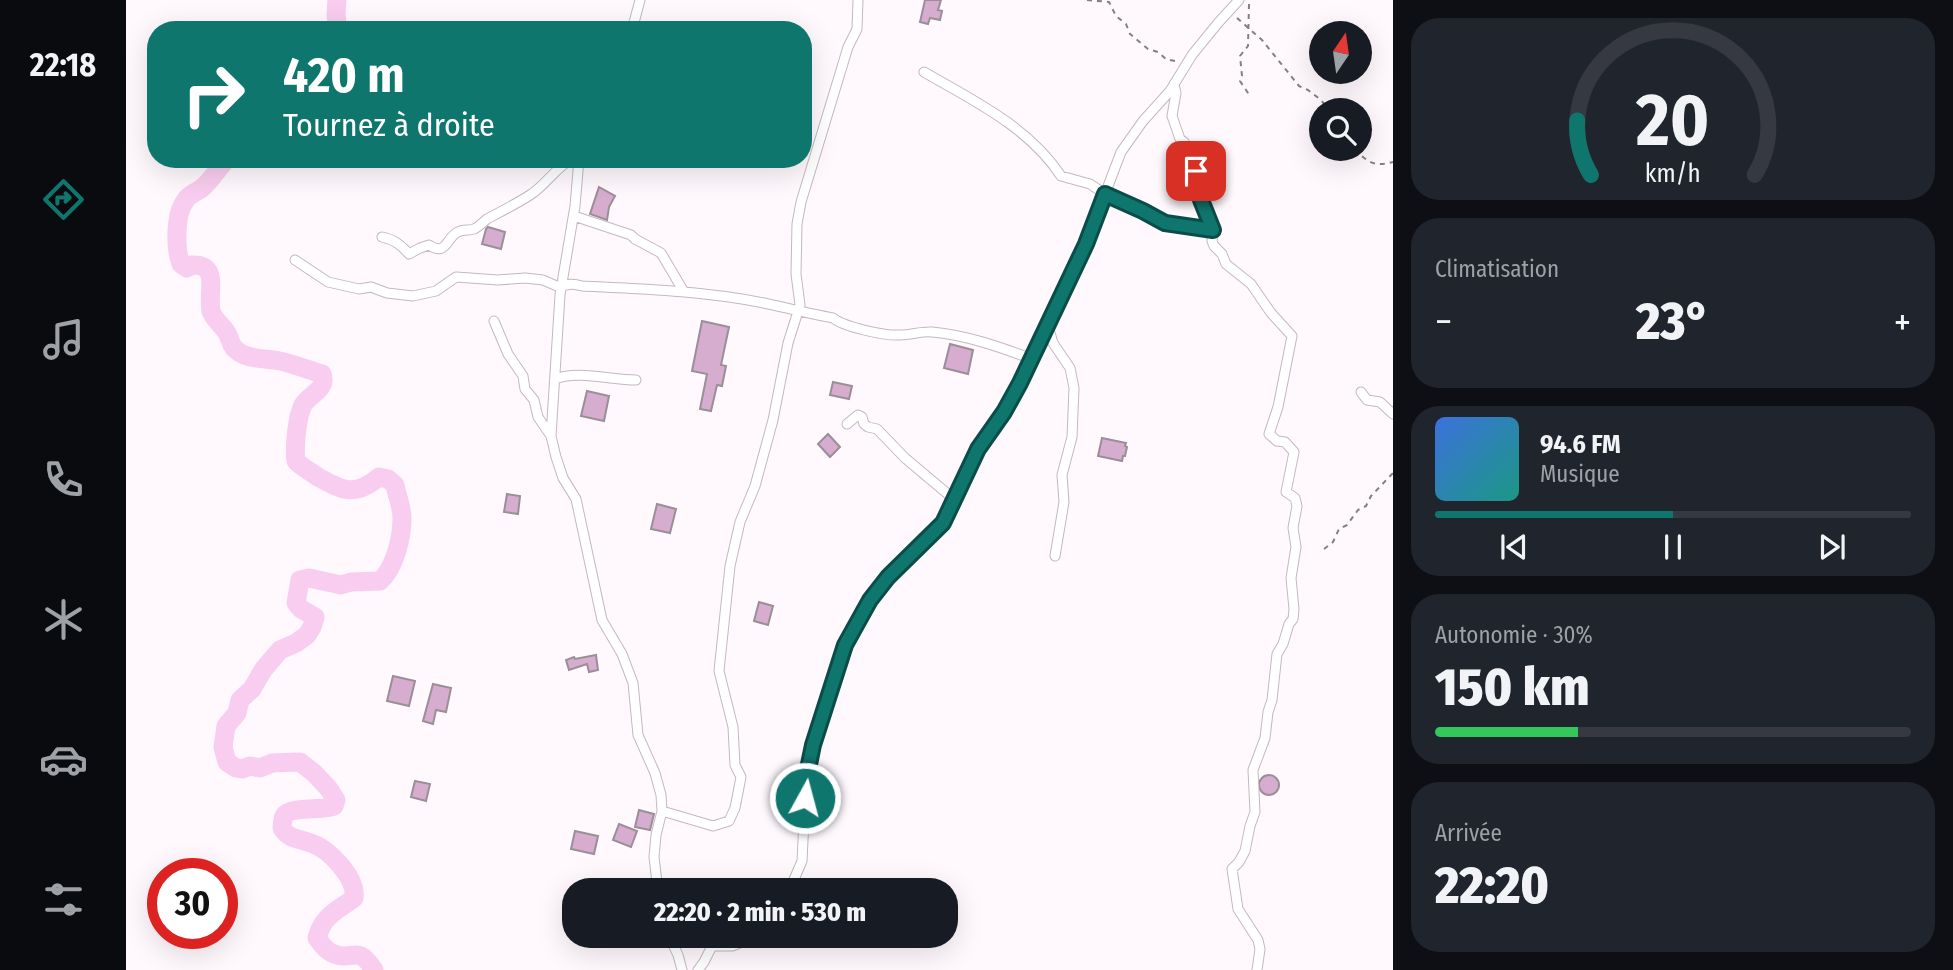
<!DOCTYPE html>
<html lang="fr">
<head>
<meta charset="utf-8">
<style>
	body { margin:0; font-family:"Fira Sans Condensed",sans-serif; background:#20242c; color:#f1f3f6; height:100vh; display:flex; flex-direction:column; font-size:26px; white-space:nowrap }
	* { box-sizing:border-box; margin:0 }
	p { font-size:23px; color:#9ea1a6 }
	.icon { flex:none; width:38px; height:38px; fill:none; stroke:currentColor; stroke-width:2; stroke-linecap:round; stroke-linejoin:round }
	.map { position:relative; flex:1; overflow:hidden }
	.details { display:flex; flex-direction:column; gap:18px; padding:18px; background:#0d0f14; width:560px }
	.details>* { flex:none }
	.top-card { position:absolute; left:21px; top:21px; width:665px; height:147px; border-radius:28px; box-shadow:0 7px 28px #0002; background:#0f766e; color:#fff; overflow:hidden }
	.needle { width:46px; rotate:13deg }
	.buttons { position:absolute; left:1183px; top:21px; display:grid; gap:14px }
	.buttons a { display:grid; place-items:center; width:63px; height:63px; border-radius:50%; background:#171b24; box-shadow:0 7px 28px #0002; font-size:35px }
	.speed { position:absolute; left:21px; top:858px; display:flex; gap:14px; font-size:35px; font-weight:700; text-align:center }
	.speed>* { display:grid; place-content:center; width:91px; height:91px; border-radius:50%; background:#171b24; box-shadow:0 7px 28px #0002; line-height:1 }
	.speed .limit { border:10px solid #d22; background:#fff; color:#111 }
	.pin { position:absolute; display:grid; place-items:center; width:60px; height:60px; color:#fff; margin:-30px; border-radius:14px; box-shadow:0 4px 10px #0006 }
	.me { position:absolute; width:77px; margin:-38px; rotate:7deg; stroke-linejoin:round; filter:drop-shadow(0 0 5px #0008) }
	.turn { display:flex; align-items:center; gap:24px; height:147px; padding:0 21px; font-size:32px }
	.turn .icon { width:91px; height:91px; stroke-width:2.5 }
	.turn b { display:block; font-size:49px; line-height:60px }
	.big { font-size:52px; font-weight:800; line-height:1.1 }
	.details .widget { flex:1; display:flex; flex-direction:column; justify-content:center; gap:10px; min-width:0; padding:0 24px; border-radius:28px; background:#20242c }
	.details .dial { align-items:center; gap:0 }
	.dial svg { height:182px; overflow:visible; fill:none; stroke:#363941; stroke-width:7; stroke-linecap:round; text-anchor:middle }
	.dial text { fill:#f1f3f6; stroke:none }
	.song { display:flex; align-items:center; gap:21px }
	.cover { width:84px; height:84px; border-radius:10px; background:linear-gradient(135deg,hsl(220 70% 55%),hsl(170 70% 35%)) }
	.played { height:7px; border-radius:4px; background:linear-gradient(90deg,#0f766e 50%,#363941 50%) }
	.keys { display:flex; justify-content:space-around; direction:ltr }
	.heat { display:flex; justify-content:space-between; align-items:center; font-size:38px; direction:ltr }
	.charge { height:10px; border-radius:5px; background:linear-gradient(90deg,#34c759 30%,#363941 0) }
	.trip { position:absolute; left:436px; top:878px; width:396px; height:70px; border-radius:28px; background:#171b24; box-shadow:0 7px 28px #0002; font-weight:800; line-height:70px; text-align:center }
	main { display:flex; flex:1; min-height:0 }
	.menu { display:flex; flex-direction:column; width:126px; justify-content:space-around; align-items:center; background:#090b0e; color:#9ea1a6 }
	.menu .icon { width:49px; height:49px }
	.menu .active { color:#0f766e }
	.menu b { font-size:32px; color:#f1f3f6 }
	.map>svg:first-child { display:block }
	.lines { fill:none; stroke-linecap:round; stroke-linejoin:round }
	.river { stroke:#f8cdef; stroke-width:19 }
	.building { fill:#d6adce; stroke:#9a8e97; stroke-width:2 }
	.street-casing { stroke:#c4b7c1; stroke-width:11 }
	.path { stroke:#857f83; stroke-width:2; stroke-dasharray:5 5; stroke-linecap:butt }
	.street { stroke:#fff; stroke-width:9 }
	.route-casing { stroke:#0a4d48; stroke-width:18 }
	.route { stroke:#0f766e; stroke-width:12 }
</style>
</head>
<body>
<main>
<nav class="menu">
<b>22:18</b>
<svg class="icon active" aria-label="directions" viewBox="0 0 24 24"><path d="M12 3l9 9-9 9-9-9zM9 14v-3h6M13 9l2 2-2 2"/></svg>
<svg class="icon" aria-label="music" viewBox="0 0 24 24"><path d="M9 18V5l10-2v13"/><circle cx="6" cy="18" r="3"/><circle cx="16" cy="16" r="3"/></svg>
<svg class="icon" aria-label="phone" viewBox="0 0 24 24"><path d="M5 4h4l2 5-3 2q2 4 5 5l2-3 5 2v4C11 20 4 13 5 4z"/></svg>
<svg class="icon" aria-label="climate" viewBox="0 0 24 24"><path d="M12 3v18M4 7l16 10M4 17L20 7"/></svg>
<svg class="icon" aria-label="car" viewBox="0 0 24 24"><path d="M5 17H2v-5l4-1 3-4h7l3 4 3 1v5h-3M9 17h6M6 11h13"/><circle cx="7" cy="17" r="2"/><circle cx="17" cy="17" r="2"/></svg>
<svg class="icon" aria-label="filters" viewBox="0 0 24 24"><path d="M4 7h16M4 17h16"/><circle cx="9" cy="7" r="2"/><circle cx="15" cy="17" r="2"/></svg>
</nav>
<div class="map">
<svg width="1267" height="970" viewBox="0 0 1267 970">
	<rect width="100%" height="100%" fill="#fff9fd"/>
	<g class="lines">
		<path class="river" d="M211,0L210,15L212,30
			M101,159C92,168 86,180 76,188C70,193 63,194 59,201C49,214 49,249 55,264L61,268L65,265C95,263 81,293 85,311C88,320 96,325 101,333C104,338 104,343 108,348C119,360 139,358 154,361C168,364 182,370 196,374C202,389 184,394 177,405C171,417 168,448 170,461C177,468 185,472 192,477C217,491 229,497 253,477L262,479L269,485C271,496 276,507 276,518C276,537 269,568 254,581L225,582L215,585L183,578L174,580L170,603L175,609L189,617L186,627L181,635L170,643L154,650L137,670L126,689L114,700L111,713L100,726L97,747L101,762L110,768L116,769L124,766L134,768L146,763L174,762L188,773L203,789L210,800L208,806C197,811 164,806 158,816C157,817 156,827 156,828C162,839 174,839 185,843C203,849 231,878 228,898C211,911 197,915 191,938C195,944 200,951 208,954C227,962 231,943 248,970"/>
	</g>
	<path class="building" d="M799,0H815L812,10L816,11L814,20L804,18L802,24L794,22Z
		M473,187L489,196L483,207L481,220L464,214Z
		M362,227L379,232L375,249L356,244L360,229Z
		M576,321L603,327L595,365L600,366L596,386L591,385L585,411L574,409L581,374L566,371Z
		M824,344L847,350L842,374L818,368Z
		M707,382L726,386L723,399L704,395Z
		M461,391L483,396L478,421L455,416Z
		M702,434L714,447L704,457L692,444Z
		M976,438L1000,443L999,446L1001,447L999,456H997L996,461L972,456Z
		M381,494L394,496L392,514L378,512Z
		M531,504L550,509L544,533L525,529Z
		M633,602L647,606L642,625L628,621Z
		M470,655L472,670L463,672L461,664L443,670L440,660L448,657L449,659Z
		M267,676L289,681L283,706L261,701Z
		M307,684L325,688L320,712L310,710L307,724L297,721Z
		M1133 785a10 10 0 1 1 20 0a10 10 0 1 1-20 0Z
		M289,781L304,784L300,801L285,797Z
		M513,810L528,814L524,830L509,827Z
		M493,824L511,831L505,847L487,840Z
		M449,831L472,836L468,854L445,849Z"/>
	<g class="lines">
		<defs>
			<path id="street" d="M506,30L514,0
				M798,72C848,101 903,127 935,176L964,184L979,194L1017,211L1039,223L1087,230
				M1048,84L1050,93L1046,116L1054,139L1058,142L1068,159L1074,188L1075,200L1087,230L1086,241L1088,246L1096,254L1100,264L1125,284L1145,313L1166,336L1152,407L1143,434L1151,441L1159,442L1168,452L1160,492L1169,498L1171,506L1167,528L1170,547L1165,578L1168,609L1167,619L1163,624L1157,644L1151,654L1146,700L1142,712L1139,738L1127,770L1129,812L1124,826L1119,851L1113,862L1106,869L1112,909L1132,940L1134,949L1131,970
				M453,159L449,206L434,295L425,436L430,457L437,478L450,499L476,620L496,654L507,683L512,735L529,773L535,795L536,811L530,835L528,857L532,891
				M448,216L505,235L509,239L535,253L558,292
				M256,237C269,240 275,245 283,254L294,248L303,245C321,257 320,237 332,232C337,229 343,231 348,229C353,227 357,222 361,219C376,211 390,204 404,195C420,185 429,168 446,159
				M169,260L202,282L233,289L245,287L261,293L287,296L310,291L330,277L372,280L399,278L417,280L433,287C443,284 446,283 456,286C517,289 578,291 638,303C661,308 684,314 707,318C718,327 759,336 774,335C785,335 796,331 806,332C840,335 874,347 906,359
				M368,321L382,354L397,376L399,389L408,400L412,417L425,436
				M922,326L927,343L944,368L948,388L946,437L936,475L938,502L929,556
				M429,379C452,370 485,380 510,380
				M1235,392L1241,400L1254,402L1267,414
				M721,424L732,415L736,417L738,424L742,427L751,429L779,458L823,495L828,503
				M536,811L587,826L603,821L609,808L615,777L609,765L607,727L593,671L604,566L614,522L629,486L647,420L662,343L674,305L670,274L671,224L675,202L722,47L731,29L732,0
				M663,891L676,861L680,779L687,745L719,645L744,600L762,577L817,523L852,449L879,412L894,383L960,244L995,152L1017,121L1044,91L1066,55L1092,23L1113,0
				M543,936L552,955L556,970
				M572,970L578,962L585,948L588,946H606L624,939H633L639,936"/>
		</defs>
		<use href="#street" class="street-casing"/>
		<path class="path" d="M961,0L983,2L990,16L1000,24L1004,34L1022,49L1032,52L1040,59L1049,61
			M1123,4L1122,46L1114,56L1116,76L1114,81L1124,96
			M1111,18L1136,40L1173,86L1182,90L1195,100L1203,110
			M1229,149C1242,163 1249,167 1267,162
			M1198,549L1207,542L1213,529L1221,525L1232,510L1240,506L1245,496L1267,473"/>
		<use href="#street" class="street"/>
	</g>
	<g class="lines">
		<defs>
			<path id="route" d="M679,798L680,779L687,745L719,645L744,600L762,577L817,523L852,449L878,412L894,383L960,244L979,194L1017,211L1039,223L1087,230L1075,200L1074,188L1070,171"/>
		</defs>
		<use href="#route" class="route-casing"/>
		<use href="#route" class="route"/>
	</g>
</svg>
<div class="buttons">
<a><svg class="needle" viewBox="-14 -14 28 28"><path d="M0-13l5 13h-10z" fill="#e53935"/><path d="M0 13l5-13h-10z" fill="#9ea1a6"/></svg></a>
<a><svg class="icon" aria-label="search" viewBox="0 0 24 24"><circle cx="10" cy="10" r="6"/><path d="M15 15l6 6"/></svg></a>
</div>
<div class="speed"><div class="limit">30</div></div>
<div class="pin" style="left:1070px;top:171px;background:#d93025"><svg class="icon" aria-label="arrive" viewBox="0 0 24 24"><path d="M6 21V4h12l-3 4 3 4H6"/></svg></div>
<svg class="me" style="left:679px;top:798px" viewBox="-20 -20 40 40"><circle r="17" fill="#0f766e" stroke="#fff" stroke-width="3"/><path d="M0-11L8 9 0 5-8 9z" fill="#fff"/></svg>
<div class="trip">22:20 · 2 min · 530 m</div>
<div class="top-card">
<div class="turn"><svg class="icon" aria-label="right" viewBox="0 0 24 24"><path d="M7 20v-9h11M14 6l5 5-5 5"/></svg><div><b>420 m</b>Tournez à droite</div></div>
</div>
</div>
<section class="details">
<div class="widget dial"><svg viewBox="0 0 100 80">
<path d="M14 69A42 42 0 1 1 86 69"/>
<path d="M14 69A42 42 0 0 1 8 45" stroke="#0f766e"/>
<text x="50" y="56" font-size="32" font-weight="700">20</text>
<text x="50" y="72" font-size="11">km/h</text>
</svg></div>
<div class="widget"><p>Climatisation</p>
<div class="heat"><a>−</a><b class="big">23°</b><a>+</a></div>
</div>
<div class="widget">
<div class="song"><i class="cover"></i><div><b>94.6 FM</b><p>Musique</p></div></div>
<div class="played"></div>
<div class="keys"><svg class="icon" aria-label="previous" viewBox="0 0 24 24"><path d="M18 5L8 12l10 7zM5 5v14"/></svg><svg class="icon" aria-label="pause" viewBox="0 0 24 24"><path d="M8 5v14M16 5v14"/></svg><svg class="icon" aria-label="next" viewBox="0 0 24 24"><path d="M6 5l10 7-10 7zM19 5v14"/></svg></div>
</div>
<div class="widget"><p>Autonomie · 30%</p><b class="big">150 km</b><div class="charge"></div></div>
<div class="widget"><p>Arrivée</p><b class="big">22:20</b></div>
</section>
</main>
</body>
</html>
